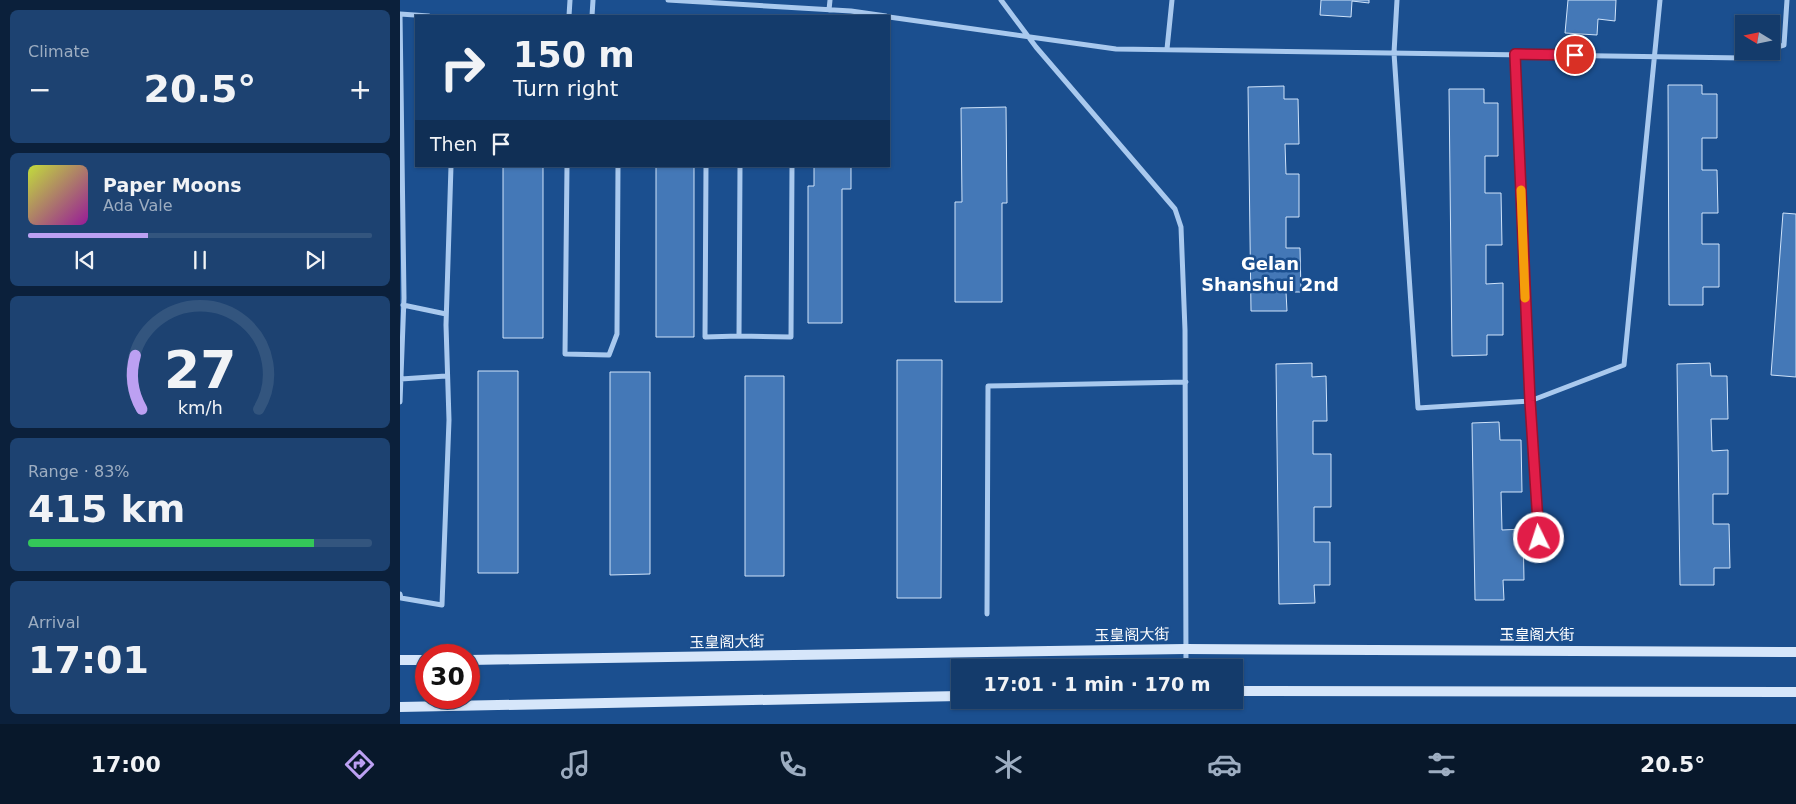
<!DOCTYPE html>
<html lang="en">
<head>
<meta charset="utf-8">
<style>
	body { margin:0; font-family:"DejaVu Sans","Noto Sans SC",sans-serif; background:#1d4271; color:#f1f3f6; height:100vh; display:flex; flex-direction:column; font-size:19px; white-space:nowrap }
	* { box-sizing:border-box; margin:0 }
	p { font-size:16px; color:#9dadc1 }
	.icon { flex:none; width:28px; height:28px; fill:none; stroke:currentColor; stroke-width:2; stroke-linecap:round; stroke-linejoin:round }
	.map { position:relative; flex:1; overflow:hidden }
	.side { display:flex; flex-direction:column; gap:10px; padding:10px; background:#0b203b; width:400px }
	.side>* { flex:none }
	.banner { position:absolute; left:15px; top:15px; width:475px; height:152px; border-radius:0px; box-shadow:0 1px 4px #0004,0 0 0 1px #33557e; background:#143b6b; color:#f1f3f6; overflow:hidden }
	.needle { width:32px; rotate:280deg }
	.buttons { position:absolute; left:1335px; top:15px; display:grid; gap:10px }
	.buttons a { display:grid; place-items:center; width:45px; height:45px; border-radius:0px; background:#143b6b; box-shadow:0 1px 4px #0004,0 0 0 1px #33557e; font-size:25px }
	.speed { position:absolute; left:15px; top:644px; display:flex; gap:10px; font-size:25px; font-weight:700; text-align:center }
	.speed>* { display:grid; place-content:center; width:65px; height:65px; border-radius:50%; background:#143b6b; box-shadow:0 1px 4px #0004,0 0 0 1px #33557e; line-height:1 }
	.speed .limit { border:8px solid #d22; background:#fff; color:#111 }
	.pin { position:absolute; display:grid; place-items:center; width:42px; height:42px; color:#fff; margin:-21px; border:2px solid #fff; border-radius:50%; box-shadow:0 1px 5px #0007 }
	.me { position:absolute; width:55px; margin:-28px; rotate:356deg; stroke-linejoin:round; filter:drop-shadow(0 0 4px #0008) }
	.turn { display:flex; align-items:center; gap:18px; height:105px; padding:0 15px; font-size:22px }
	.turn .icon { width:65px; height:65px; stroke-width:2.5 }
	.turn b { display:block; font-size:35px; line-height:42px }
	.then { display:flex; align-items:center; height:48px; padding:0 15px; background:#0003; gap:10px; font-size:19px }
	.big { font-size:38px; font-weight:600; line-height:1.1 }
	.side .widget { flex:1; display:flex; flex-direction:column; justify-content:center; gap:8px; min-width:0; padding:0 18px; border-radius:8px; background:#1d4271 }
	.side .dial { align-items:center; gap:0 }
	.dial svg { height:130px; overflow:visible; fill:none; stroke:#33557e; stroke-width:7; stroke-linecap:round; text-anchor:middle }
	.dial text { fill:#f1f3f6; stroke:none }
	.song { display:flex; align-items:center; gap:15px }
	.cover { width:60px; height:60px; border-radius:8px; background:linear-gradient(135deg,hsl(70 70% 55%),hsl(300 70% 35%)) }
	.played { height:5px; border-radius:2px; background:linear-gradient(90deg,#bca0f2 35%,#33557e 35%) }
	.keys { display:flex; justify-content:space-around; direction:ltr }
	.heat { display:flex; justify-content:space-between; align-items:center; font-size:28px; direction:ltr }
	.charge { height:8px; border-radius:4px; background:linear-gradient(90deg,#34c759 83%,#33557e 0) }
	.trip { position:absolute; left:551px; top:659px; width:292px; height:50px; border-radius:0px; background:#143b6b; box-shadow:0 1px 4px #0004,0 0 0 1px #33557e; font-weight:600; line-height:50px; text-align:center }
	.tab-bar { display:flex; height:80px; justify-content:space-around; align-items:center; background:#08182b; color:#9dadc1 }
	.tab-bar .icon { width:35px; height:35px }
	.tab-bar .active { color:#bca0f2 }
	.tab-bar b { font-size:22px; color:#f1f3f6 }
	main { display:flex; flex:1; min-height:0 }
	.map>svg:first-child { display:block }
	.building { fill:#4478b7; stroke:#cfe3fa }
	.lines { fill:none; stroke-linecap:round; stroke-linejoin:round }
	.street { stroke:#a9c9ee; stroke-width:5 }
	.secondary { stroke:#d6e6fa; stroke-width:10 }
	.route-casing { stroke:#92132f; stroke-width:12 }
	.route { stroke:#e11d48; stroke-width:9 }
	.slow { stroke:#f59e0b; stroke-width:9 }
	.labels { text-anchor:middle; stroke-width:5; stroke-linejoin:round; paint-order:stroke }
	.street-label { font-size:15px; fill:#fff; stroke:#1b4f8f }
	.quarter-label { font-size:18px; font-weight:bold; fill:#fff; stroke:#1b4f8f }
</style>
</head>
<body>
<main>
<section class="side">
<div class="widget"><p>Climate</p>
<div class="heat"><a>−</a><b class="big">20.5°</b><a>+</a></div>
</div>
<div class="widget">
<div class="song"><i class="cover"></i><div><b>Paper Moons</b><p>Ada Vale</p></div></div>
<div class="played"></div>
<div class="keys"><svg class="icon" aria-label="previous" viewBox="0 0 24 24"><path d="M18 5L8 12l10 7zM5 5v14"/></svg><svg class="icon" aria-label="pause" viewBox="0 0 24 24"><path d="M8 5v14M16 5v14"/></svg><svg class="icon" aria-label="next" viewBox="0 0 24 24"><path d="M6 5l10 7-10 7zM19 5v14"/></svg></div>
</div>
<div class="widget dial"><svg viewBox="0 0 100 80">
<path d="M14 69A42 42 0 1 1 86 69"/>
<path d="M14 69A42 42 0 0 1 10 36" stroke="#bca0f2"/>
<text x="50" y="56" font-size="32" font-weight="700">27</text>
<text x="50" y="72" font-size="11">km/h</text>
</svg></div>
<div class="widget"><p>Range · 83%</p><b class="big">415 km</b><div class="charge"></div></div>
<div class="widget"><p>Arrival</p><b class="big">17:01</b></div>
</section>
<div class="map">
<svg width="1396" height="724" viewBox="0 0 1396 724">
	<rect width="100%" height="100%" fill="#1b4f8f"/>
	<path class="building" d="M921,0H969V3L952,1L951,17L920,15Z
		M1168,0H1216L1215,21L1198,19L1197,35L1165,33Z
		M1268,85H1302V94H1317V138H1302V170H1317L1318,213H1302V244H1319V287H1303V305H1269Z
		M884,86V99H898L899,144H885L886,174H899V217H886V248H900L901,292H886L887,311H851L848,87Z
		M1049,89H1084V103H1098V156H1085V193H1101L1102,245H1086V284L1103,283V335H1087V355L1052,356Z
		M606,107L607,203H602V302H555V202H562L561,108Z
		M103,166H143V338H103Z
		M256,166H294V337H256Z
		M414,166H451V189H442V323H408V186H414Z
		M1383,213L1396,214V377L1371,375Z
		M497,360H542L541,598H497Z
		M912,363V377L926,376L927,421H913V454H931V507H914V542H930V585H914L915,603L879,604L876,364Z
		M1310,363L1311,376H1327L1328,419H1311L1312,451L1328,450V494H1313V524H1329L1330,568H1314V585H1280L1277,364Z
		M78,371H118V573H78Z
		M210,372H250V574L210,575Z
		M345,376H384V576H345Z
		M1099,422L1100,440H1121L1122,492H1101L1102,530L1123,529L1124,580H1103L1104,600H1075L1072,423Z"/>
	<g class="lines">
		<path class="street" d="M268,0L451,11L486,16
			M601,0L636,47L775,209L781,227L785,330L786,668
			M997,0L994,53L1018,408L1130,401L1115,54
			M429,10L430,0
			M0,14L4,298L0,402
			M0,14L29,16
			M169,16L170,0
			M192,16L193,0
			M489,17L716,49L1344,58L1365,51
			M767,49L772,0
			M1371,49L1384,45L1387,0
			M167,166L165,354L209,355L217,334L218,166
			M306,166L305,337L339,336L340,166
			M3,305L46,314
			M339,336L391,337L392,166
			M1,379L46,376
			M1141,557L1130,401L1224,365L1260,0
			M0,594L1,598L42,605L49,420L46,325L51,166
			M587,614L588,386L786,382"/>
		<path class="secondary" d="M0,660H26
			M69,660L785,649L1396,652
			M835,691L1396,692
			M0,707L560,696"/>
	</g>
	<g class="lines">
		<defs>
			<path id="route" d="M1139,538L1130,401L1115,54L1175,55"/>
		</defs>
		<use href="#route" class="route-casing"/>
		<use href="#route" class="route"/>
		<path class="slow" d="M1121,190L1125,298"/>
	</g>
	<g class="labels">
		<g class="street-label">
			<text transform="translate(732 635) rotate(-1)" y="5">玉皇阁大街</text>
			<text x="1137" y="640">玉皇阁大街</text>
			<text transform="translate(327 642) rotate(-1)" y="5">玉皇阁大街</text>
		</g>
		<g class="quarter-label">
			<text x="870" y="270">Gelan<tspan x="870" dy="21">Shanshui 2nd</tspan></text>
		</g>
	</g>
</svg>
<div class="buttons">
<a><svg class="needle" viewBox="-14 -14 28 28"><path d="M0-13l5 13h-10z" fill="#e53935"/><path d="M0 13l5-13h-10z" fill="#9dadc1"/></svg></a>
</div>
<div class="speed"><div class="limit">30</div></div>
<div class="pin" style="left:1175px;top:55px;background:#d93025"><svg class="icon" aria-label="arrive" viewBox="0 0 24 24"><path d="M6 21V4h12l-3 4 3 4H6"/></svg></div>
<svg class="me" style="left:1139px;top:538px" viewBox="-20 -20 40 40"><circle r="17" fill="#e11d48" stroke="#fff" stroke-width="3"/><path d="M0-11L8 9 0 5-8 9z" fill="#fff"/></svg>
<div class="trip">17:01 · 1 min · 170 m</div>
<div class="banner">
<div class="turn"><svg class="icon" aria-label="right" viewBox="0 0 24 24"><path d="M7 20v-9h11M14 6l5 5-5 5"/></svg><div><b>150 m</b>Turn right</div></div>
<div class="then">Then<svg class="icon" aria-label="arrive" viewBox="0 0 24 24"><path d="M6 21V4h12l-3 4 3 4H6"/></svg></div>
</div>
</div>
</main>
<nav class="tab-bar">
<b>17:00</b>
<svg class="icon active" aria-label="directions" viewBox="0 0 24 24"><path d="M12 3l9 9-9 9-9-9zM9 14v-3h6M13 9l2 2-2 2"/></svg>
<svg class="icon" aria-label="music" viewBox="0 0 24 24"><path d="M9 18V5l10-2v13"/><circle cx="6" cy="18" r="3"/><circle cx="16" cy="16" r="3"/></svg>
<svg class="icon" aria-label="phone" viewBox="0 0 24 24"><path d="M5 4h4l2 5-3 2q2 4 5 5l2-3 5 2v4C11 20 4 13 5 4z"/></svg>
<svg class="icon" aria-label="climate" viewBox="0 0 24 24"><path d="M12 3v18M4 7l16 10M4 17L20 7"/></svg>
<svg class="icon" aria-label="car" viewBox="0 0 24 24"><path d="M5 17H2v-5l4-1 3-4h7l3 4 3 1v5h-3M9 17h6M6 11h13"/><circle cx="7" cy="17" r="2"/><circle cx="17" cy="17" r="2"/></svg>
<svg class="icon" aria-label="filters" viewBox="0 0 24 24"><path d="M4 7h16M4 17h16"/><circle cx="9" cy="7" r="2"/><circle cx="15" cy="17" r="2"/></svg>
<b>20.5°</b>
</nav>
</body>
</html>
